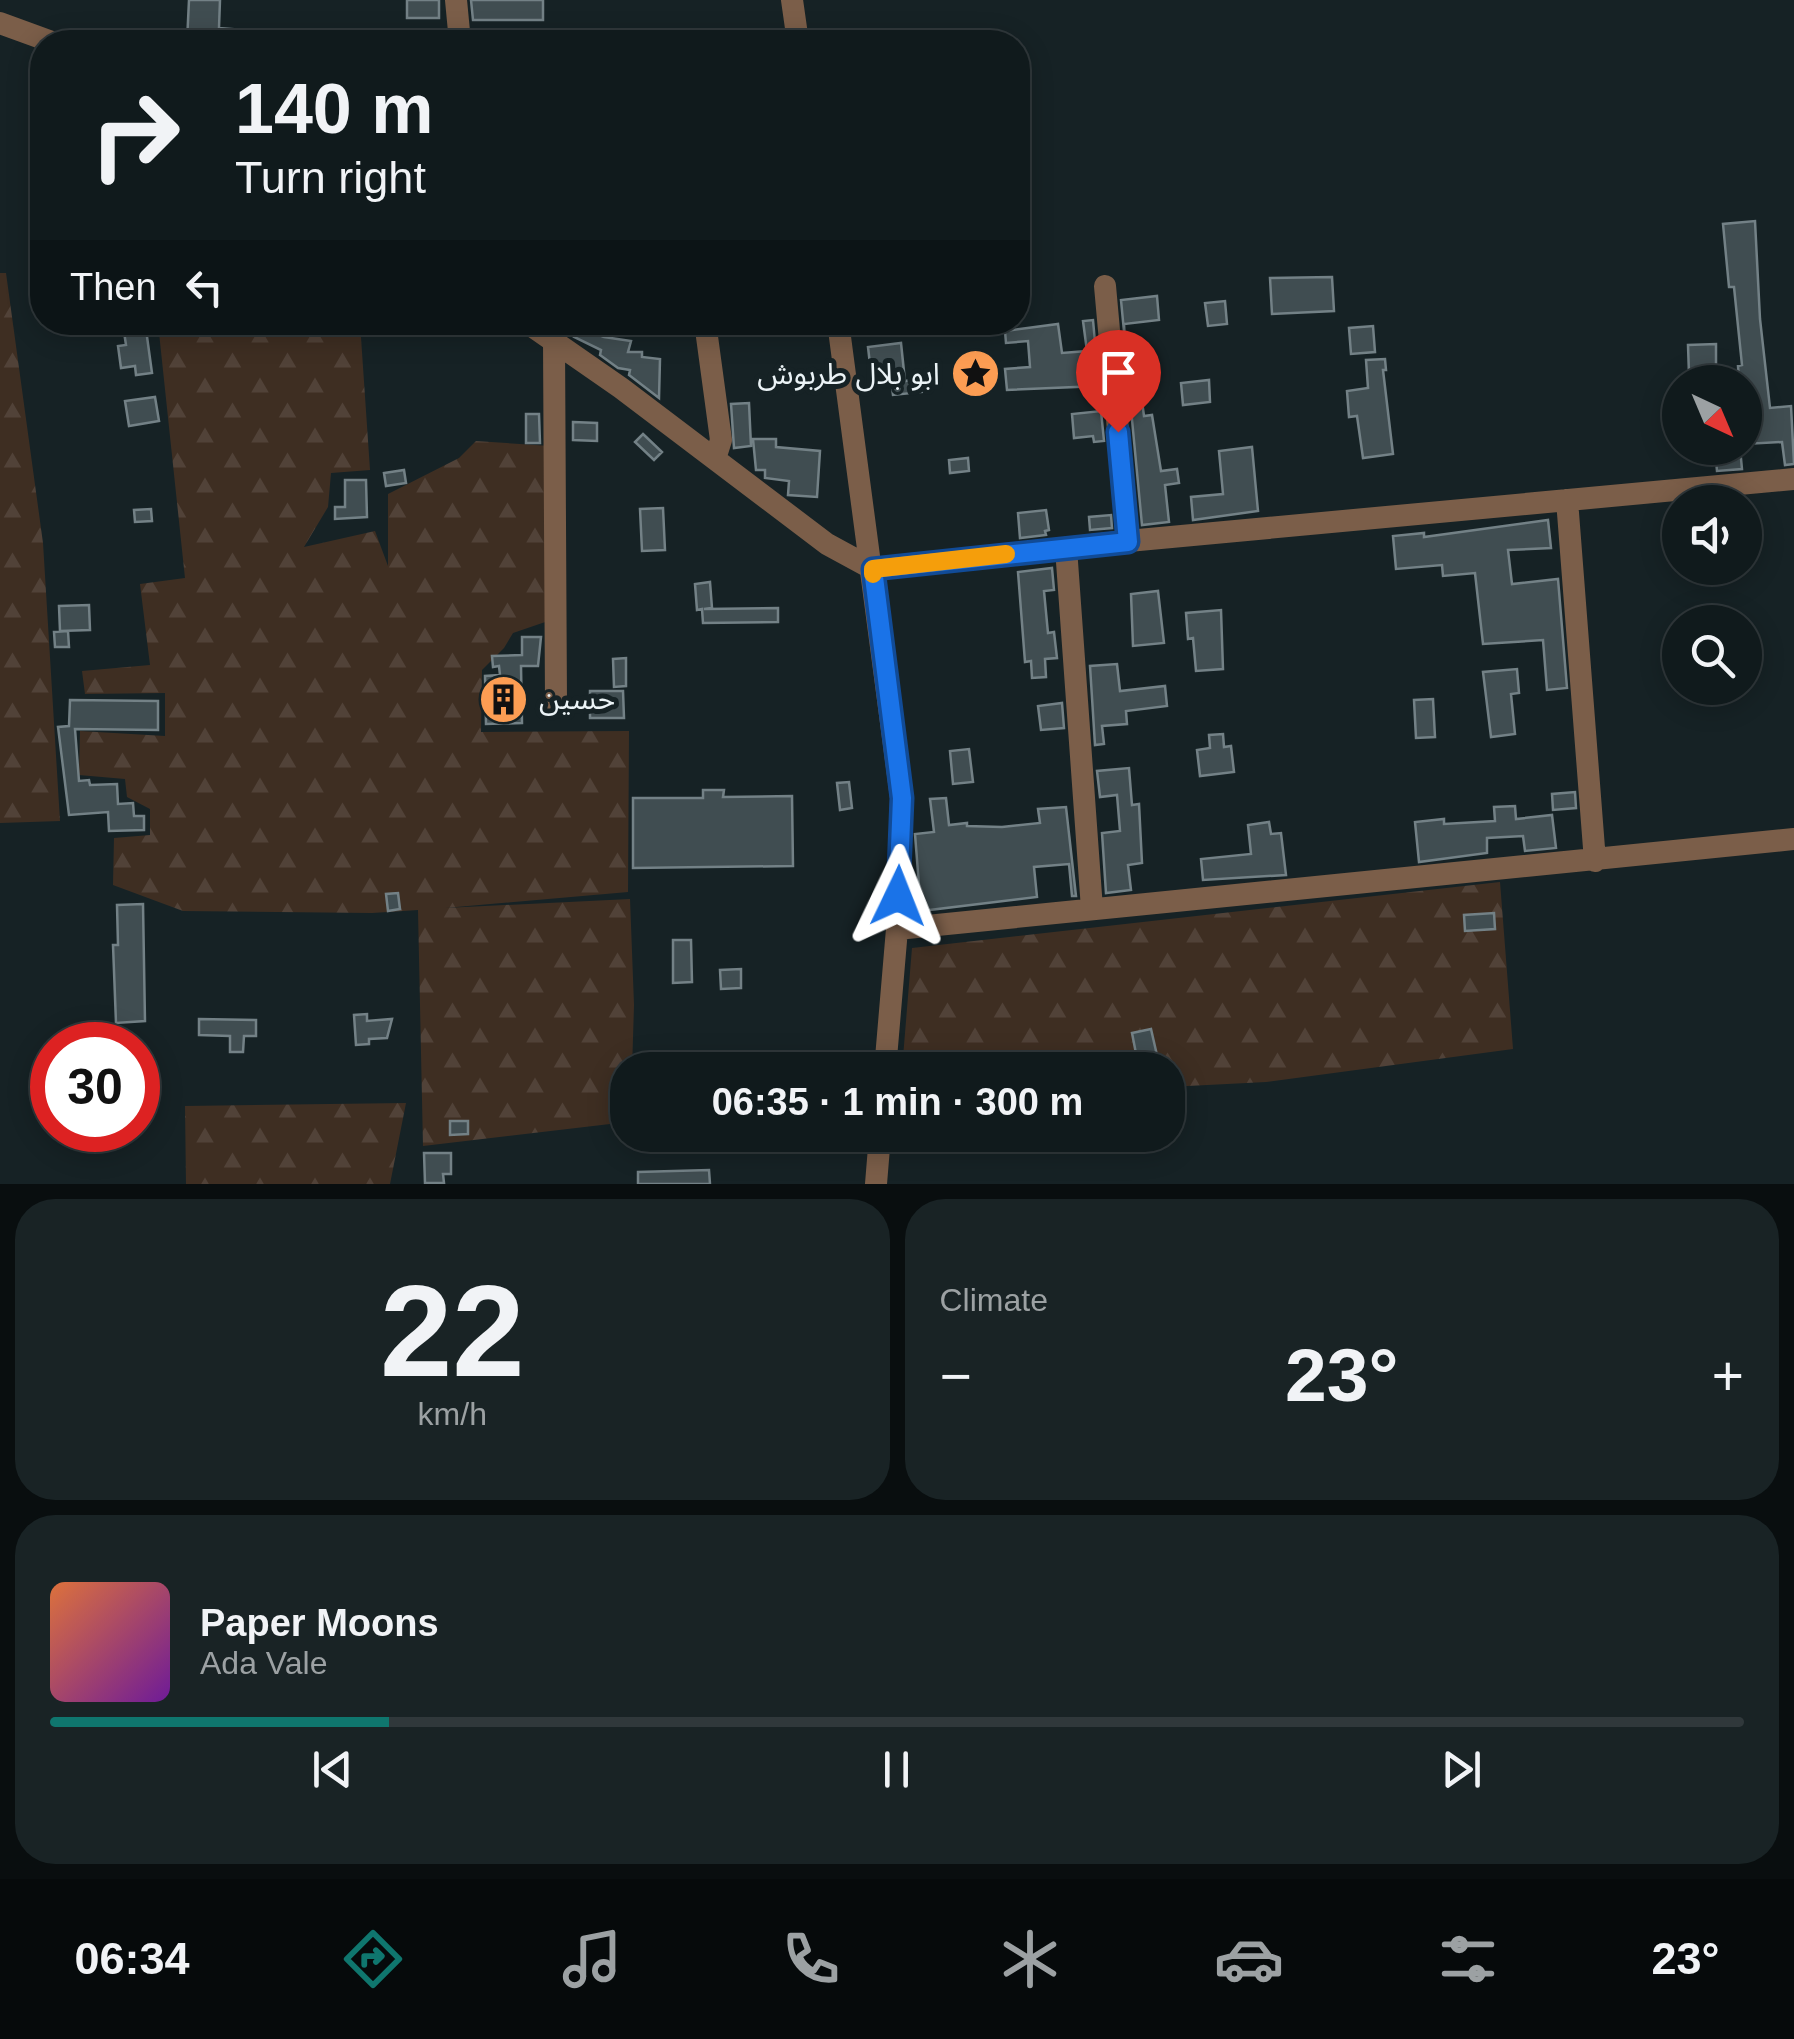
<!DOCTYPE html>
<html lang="en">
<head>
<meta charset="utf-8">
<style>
	body { margin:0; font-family:Helvetica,"Noto Sans Arabic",sans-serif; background:#192325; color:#f1f3f6; height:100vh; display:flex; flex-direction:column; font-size:38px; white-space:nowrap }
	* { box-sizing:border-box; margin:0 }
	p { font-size:32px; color:#9ca1a3 }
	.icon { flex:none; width:55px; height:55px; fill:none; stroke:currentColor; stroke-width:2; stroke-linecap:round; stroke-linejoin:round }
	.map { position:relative; height:1184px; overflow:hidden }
	.panel { display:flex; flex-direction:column; gap:15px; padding:15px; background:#090e0f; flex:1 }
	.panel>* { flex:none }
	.top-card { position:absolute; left:30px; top:30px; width:1000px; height:305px; border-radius:40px; box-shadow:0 5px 25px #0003,0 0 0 2px #30383b; background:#101a1c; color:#f1f3f6; overflow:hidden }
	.needle { width:65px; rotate:136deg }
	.buttons { position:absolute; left:1662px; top:365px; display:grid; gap:20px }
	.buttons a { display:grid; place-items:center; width:100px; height:100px; border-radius:50%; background:#101a1c; box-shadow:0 5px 25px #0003,0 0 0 2px #30383b; font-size:50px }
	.speed { position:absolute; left:30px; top:1022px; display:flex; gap:20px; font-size:50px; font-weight:700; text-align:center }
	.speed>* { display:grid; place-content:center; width:130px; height:130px; border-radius:50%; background:#101a1c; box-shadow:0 5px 25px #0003,0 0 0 2px #30383b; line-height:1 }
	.speed .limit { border:15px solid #d22; background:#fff; color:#111 }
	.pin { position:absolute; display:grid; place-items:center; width:85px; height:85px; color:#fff; margin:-102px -42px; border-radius:50% 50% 50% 0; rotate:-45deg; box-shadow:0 0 10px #0007 }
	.pin .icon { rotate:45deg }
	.me { position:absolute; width:110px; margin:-55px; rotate:2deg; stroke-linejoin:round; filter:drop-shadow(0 0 8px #0008) }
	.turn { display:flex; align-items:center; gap:35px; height:210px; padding:0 40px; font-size:45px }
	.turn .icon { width:130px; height:130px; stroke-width:2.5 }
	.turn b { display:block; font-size:70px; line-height:85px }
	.then { display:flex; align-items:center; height:95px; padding:0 40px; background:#0003; gap:20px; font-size:38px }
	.big { font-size:75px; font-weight:600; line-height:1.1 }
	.panel .widget { flex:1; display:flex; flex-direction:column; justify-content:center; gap:15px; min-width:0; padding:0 35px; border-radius:40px; background:#192325 }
	.panel .dial { align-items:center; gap:0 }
	.dial b { font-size:130px; line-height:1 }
	.song { display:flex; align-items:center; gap:30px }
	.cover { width:120px; height:120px; border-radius:15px; background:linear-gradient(135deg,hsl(20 70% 55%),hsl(280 70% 35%)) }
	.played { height:10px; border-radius:5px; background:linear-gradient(90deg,#0f766e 20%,#30383b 20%) }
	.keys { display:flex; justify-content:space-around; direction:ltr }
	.heat { display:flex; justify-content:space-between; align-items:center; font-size:55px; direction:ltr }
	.panel .tiles { flex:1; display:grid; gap:15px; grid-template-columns:1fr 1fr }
	.widget:last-child { grid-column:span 2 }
	.trip { position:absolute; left:610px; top:1052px; width:575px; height:100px; border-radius:40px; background:#101a1c; box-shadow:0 5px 25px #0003,0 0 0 2px #30383b; font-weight:600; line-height:100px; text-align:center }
	.dock { display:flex; height:160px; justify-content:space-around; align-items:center; background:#060a0b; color:#9ca1a3 }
	.dock .icon { width:70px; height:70px }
	.dock .selected { color:#0f766e }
	.dock b { font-size:45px; color:#f1f3f6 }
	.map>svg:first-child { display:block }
	.forest { fill:url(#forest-firs) }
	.building { fill:#404d51; stroke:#738186; stroke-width:2.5 }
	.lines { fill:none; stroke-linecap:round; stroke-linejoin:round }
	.minor { stroke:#7b5e49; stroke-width:22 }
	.route-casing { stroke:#114b97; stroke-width:25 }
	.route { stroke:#1a73e8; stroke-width:18 }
	.slow { stroke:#f59e0b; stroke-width:18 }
	.labels { text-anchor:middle; stroke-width:10; stroke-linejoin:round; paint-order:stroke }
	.poi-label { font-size:30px; fill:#ebf3f6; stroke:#162225; text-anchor:end }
</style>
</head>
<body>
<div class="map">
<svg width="1794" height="1184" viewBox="0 0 1794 1184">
	<defs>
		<pattern id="forest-firs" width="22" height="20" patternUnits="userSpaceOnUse" patternTransform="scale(2.5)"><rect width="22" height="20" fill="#3e2e22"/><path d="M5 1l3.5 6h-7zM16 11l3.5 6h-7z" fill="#514238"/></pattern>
	</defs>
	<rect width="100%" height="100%" fill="#162225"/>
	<path class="forest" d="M0,273H6L43,543L60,821L0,823Z
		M158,323H360L370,470L331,473L328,507L304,547L375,531L388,566V494L459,458L476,441L550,446L551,620L513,633L504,648L482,670L481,732L629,731L628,892L445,908L630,899L634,1005L632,1070H628L627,1122L423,1146L418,910L372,913L183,911L113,885L114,838L150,835V809L127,797L125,779L79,775L80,731L165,736V693L85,694L82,671L150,665L140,584L185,578Z
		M1500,882L1513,1049L1266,1082L1168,1087V1070H902L912,948Z
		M406,1103L390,1184H186L185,1106Z"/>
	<path class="building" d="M189,0H220L219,28L281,33V42H187Z
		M407,0H439V18H407Z
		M471,0H543V20H473Z
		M1755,221L1760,319L1770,408L1791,406L1794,464L1785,465L1782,442L1745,444V382H1739L1738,366L1742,365L1734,287H1729L1723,224Z
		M1332,277L1334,311L1272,314L1270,278Z
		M1157,296L1159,320L1124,324L1125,342L1121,300Z
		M1225,301L1227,324L1208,326L1205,303Z
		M1093,320L1099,386L1007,390L1005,369L1030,367L1028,341L1006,343L1005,331L1058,324L1062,353L1087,351L1083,321Z
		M145,322L152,373L136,375L135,366L121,368L118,346L126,345L123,325Z
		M1373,326L1375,352L1351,354L1349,328Z
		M578,327L604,337L631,341L628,352H642V357L660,359L659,398L629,375L630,370L618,368L600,355L601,350L574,337Z
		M901,343L905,381L921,379L922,392L893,395L891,380L872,382L868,347Z
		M1716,344V374L1689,375L1688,345Z
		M1385,359L1386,370H1383L1393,454L1363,458L1357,416L1349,417L1347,391L1368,388L1366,360Z
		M1209,380L1210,402L1183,405L1181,383Z
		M1140,387L1144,416L1152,415L1161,471L1177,469L1179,483L1165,485L1169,522L1142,525L1129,388Z
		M155,397L159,421L129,426L125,401Z
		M749,403L751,446L734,448L731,404Z
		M1101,411L1104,441L1094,442L1093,436L1074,438L1072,414Z
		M526,414H539L540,443H526Z
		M573,422L597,423V441L573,440Z
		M643,434L662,452L654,460L635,442Z
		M753,439H776V447L820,451L817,497L788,495L789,481L765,478V470H756Z
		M1252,447L1258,511L1193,520L1191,497L1223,494L1219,451Z
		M1740,448L1742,469L1717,471L1715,449Z
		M968,458L969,471L950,473L949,460Z
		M404,470L406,483L386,486L384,473Z
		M345,480H366L367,517L335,519V507H345Z
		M663,508L665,550L642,551L640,509Z
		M151,509L152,521L135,522L134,510Z
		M1046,510L1049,530L1045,531L1046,535L1020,538L1018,513Z
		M1111,515L1112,528L1090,530L1089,517Z
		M1548,520L1551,548L1508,550L1512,584L1558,579L1567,688L1547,690L1543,640L1483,644L1475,573L1443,576L1442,565L1396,569L1393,536L1424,533V537Z
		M1052,568L1054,590L1044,591L1048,633L1054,632L1057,658L1045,659L1046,677L1032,678L1031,661L1025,662L1018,572Z
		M710,582L712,608L704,609L778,608V622L703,623L702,609L697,610L695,584Z
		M1158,591L1164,643L1133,646L1131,594Z
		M89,605L90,630L60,631L59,606Z
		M1221,610L1223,669L1196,671L1193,638L1188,639L1186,613Z
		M68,631L69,647H55L54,632Z
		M522,637H541L538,666H521L522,723L486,724L485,676L500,675L499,666L493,667L492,656L522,655Z
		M626,658V686L614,687L613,659Z
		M1117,664L1120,691L1165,686L1167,706L1126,711L1127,724L1102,726L1104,744L1095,745L1090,666Z
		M1517,669L1519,693L1511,694L1515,734L1491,737L1483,672Z
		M590,691H623L624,718H590Z
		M1433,699L1435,737L1416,738L1414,700Z
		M70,700L158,701V730L75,729L79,781L89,780L90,785L117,784L118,804L133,803L134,816H144V830L109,831L108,812L69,815L58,727L69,726Z
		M1062,703L1064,728L1041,730L1038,706Z
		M1223,734L1224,747L1231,746L1234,772L1200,776L1197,750L1210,748L1209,735Z
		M969,749L973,782L953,784L950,751Z
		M1129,768L1132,805L1139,804L1142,863L1128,865L1131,890L1106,893L1102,833L1120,831L1117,795L1100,797L1097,771Z
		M849,782L852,808L840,810L837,783Z
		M703,790H724L723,797L792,796L793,866L633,868V798H703Z
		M1575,792L1576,808L1553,810L1552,794Z
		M946,798L949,825L967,823V826L1002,827L1040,823L1038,809L1066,807L1076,896H1072L1069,864L1034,867L1037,897L921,911L915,834L934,832L930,799Z
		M1515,806L1516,819L1552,815L1556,848L1525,851L1523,836L1487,838V853L1419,862L1415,822L1444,819V824L1495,821L1494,807Z
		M1269,822L1271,834L1281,833L1286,875L1203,880L1201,859L1251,854L1248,825Z
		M398,893L400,909L388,911L386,894Z
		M143,904L145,1021L116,1023L113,945H118L117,905Z
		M1494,913L1495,929L1465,931L1464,915Z
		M673,940H691L692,982L673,983Z
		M741,969V988L721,989L720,970Z
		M367,1014V1021L392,1019L387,1038L369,1039V1044L356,1045L354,1015Z
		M199,1019L256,1020V1036H244L243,1052H230V1036L199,1035Z
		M1151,1029L1159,1064L1139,1069L1132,1033Z
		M450,1121H468V1134L450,1135Z
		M838,1135H862L861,1149L837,1148Z
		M424,1153H451V1174H443L444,1183H425Z
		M709,1170L710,1184H638V1172Z"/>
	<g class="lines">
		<path class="minor" d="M456,0L460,42
			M792,0L798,42
			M0,23L52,42
			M1105,286L1128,541
			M526,322L621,388L827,544L873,569L1128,541L1794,479
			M705,322L721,440L715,459
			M838,322L901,798L897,929L885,1070
			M554,342L556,703
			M1567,500L1595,861
			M1066,548L1092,909
			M897,929L1794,839
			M876,1184L880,1135"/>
	</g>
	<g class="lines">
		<defs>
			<path id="route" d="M898,896L902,798L873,569L1128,542L1118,432"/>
		</defs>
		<use href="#route" class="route-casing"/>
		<use href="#route" class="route"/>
		<path class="slow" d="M873,574V569L1006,554"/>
	</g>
	<defs>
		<symbol id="sight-disc" viewBox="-11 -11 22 22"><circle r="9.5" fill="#fc9d53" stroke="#162225"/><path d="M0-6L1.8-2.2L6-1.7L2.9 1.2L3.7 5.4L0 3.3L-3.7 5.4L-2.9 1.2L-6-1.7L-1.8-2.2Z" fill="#111"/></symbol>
		<symbol id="building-disc" viewBox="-11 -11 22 22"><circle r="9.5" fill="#fc9d53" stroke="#162225"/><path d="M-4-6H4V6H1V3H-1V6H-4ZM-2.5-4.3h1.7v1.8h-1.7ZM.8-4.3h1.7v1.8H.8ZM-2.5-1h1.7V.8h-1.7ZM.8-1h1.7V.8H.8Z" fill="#111"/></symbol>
	</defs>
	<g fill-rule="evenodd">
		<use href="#sight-disc" x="948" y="346" width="55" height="55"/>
		<use href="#building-disc" x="476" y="672" width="55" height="55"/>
	</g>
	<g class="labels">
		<g class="poi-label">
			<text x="940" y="384">ابو بلال طربوش</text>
			<text x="539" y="709" text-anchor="start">حسين</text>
		</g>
	</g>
</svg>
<div class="buttons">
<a><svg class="needle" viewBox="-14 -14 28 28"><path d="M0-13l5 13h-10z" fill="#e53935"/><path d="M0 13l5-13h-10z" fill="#9ca1a3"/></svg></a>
<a><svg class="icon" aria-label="sound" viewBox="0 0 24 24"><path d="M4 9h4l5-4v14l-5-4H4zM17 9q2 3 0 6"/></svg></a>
<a><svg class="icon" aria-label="search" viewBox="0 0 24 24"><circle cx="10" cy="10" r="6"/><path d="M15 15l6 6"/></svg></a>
</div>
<div class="speed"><div class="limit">30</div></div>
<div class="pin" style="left:1118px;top:432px;background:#d93025"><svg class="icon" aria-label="arrive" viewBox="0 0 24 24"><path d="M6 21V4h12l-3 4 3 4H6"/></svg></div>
<svg class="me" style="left:898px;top:896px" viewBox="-20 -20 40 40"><path d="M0-17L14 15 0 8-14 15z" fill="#1a73e8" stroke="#fff" stroke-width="4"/></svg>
<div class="trip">06:35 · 1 min · 300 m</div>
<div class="top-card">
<div class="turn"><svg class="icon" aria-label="right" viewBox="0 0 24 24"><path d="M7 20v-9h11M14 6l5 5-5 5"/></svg><div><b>140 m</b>Turn right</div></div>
<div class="then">Then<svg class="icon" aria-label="left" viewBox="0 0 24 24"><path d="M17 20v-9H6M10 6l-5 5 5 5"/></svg></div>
</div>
</div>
<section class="panel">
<div class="tiles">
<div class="widget dial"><b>22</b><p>km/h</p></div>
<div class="widget"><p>Climate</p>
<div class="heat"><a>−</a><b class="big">23°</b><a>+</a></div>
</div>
<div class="widget">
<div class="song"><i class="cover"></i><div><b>Paper Moons</b><p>Ada Vale</p></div></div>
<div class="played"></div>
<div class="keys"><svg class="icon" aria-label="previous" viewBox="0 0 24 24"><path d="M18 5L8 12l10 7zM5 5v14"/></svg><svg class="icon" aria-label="pause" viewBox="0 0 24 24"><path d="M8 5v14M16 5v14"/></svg><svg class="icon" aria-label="next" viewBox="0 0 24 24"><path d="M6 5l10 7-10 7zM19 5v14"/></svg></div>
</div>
</div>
</section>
<nav class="dock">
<b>06:34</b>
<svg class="icon selected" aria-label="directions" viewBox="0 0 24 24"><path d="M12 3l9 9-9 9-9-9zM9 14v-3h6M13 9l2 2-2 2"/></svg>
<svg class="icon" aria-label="music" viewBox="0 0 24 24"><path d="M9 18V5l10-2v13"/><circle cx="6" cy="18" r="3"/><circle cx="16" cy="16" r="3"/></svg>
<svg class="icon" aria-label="phone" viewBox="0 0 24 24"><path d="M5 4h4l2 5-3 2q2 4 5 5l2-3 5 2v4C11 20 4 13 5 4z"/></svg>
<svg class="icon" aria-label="climate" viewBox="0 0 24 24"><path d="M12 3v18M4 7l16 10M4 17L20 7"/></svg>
<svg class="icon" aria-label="car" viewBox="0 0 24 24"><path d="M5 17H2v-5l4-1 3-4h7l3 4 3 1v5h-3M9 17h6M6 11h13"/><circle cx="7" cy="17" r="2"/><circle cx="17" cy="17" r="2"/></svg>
<svg class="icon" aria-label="filters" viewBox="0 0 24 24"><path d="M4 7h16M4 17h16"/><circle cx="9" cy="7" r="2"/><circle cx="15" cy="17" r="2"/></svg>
<b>23°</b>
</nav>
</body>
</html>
